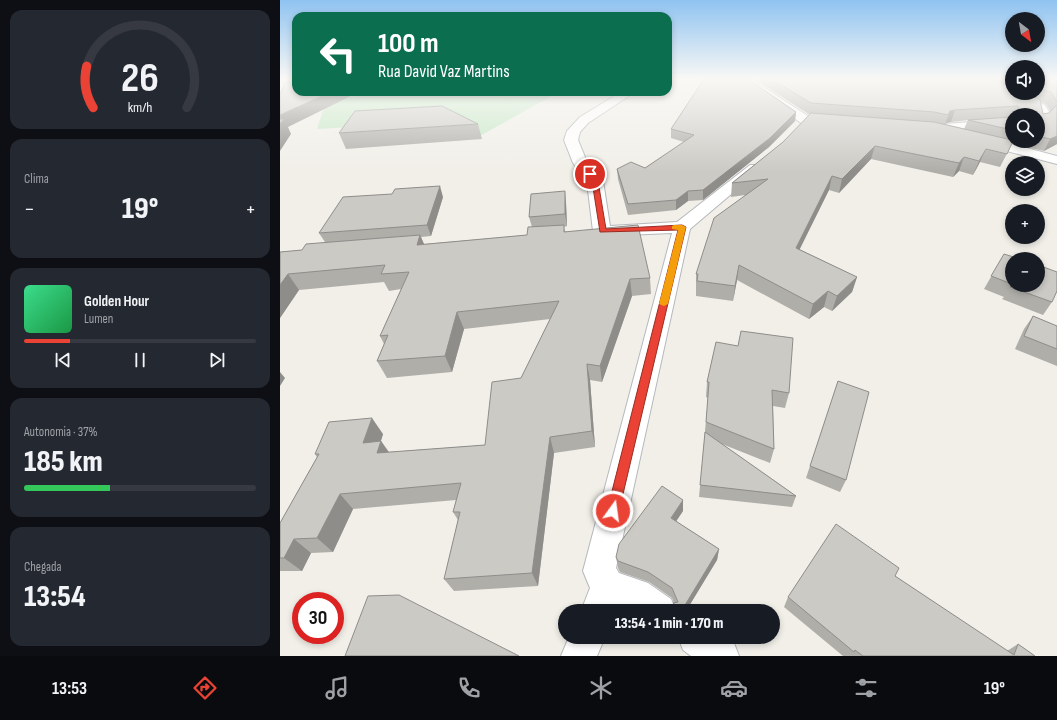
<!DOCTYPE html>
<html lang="pt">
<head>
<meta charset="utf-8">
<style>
	body { margin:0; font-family:"Sofia Sans Condensed",sans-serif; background:#242831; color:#f1f3f6; height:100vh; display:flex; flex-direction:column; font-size:15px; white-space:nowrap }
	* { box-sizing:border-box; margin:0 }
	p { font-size:13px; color:#9ea1a6 }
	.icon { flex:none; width:22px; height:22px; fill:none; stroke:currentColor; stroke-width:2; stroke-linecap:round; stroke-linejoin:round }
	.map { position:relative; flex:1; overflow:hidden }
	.side { display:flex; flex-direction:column; gap:10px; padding:10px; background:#0d0f14; width:280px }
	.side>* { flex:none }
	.hud { position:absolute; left:12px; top:12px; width:380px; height:84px; border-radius:12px; box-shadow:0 2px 6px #0003; background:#0b6e4f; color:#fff; overflow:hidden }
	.needle { width:26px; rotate:149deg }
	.tools { position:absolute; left:725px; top:12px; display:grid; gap:8px }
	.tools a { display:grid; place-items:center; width:40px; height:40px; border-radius:50%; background:#171b24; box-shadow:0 2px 6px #0003; font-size:20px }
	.speed { position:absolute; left:12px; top:592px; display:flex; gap:8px; font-size:20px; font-weight:700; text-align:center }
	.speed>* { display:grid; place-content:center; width:52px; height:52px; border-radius:50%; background:#171b24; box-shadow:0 2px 6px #0003; line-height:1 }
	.speed .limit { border:6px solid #d22; background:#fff; color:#111 }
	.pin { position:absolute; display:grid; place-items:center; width:34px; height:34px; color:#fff; margin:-17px; border:2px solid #fff; border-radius:50%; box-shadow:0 1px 4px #0007 }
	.me { position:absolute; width:44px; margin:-22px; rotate:14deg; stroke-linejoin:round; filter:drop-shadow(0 0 3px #0008) }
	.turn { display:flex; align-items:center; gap:14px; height:84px; padding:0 20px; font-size:18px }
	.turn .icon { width:52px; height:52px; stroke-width:2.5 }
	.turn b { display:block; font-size:28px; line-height:34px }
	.big { font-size:30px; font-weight:800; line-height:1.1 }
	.side .card { flex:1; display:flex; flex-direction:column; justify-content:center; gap:6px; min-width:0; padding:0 14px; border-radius:12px; background:#242831 }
	.side .dial { align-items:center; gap:0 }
	.dial svg { height:104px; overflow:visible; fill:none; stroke:#363941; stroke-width:7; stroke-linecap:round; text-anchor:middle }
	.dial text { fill:#f1f3f6; stroke:none }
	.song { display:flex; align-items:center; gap:12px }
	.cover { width:48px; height:48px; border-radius:6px; background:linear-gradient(135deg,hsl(150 70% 55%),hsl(140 70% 35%)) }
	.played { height:4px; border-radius:2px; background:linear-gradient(90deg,#ea4335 20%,#363941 20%) }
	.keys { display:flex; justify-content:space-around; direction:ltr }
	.heat { display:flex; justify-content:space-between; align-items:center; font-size:22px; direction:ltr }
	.charge { height:6px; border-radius:3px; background:linear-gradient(90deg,#34c759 37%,#363941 0) }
	.trip { position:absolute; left:278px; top:604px; width:222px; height:40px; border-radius:20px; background:#171b24; box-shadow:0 2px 6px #0003; font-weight:800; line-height:40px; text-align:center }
	.tab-bar { display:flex; height:64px; justify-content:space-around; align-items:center; background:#090b0e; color:#9ea1a6 }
	.tab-bar .icon { width:28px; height:28px }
	.tab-bar .selected { color:#ea4335 }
	.tab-bar b { font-size:18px; color:#f1f3f6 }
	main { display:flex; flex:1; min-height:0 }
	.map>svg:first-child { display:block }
	.green { fill:#c5e8c5 }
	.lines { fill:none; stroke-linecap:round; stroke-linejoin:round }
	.minor-casing { stroke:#b5b8bc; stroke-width:2 }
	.minor { fill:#fff; fill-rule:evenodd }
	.wall { fill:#afaea9; fill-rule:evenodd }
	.shaded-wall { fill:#8f8d8a }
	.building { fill:#cccac5; stroke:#8f8d8a }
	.route { fill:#ea4335; stroke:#982c22 }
	.slow { fill:#f59e0b }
</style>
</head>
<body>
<main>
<section class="side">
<div class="card dial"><svg viewBox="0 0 100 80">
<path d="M14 69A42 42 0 1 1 86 69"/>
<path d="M14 69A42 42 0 0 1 9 37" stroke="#ea4335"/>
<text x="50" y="56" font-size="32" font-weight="700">26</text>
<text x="50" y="72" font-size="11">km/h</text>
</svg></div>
<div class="card"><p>Clima</p>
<div class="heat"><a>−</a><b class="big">19°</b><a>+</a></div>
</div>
<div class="card">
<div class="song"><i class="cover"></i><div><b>Golden Hour</b><p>Lumen</p></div></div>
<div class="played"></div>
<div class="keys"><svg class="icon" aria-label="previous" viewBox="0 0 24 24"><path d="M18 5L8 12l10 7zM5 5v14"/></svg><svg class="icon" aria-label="pause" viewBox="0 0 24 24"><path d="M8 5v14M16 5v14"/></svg><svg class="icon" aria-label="next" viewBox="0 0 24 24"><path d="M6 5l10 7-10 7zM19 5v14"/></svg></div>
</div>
<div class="card"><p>Autonomia · 37%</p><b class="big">185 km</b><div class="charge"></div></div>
<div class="card"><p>Chegada</p><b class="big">13:54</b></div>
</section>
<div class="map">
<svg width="777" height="656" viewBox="0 0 777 656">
	<rect width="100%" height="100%" fill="#f1efe8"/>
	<path class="green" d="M102,92H279L198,137L174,121L37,129L46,101Z"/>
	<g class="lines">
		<defs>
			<path id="minor" d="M459,79H471L528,116L554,118L560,122L554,126L521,123Z
				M692,79H705L732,91V93H737L765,105L771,115L762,124L758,125V114L756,110L693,81Z
				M341,92H355L308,123L300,132L298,140L307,162L323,181L330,226L397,222L470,165H480L482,168L410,229L336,568L339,573L368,583L391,599L396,611H350L337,606L335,611H301L310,588L303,571L392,233L322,236L316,235L313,231L307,182L293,163L284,140L287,131L300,117Z
				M732,119V127L650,133L643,129L650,125Z
				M701,136L777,156V164L696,143L694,140L696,137Z
				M289,637H325L317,656H281Z
				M398,637H446L454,643L459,656H411L403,650Z"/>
		</defs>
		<use href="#minor" class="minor-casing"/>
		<use href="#minor" class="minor"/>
	</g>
	<path class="wall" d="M479,79H732V93H758V79H777V144L764,151L732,144L720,167L700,162L693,175L679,171L673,177L591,159L559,193L549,190L519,249L577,277L572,292L552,311L544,307L529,319L457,280L453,301L416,296V274L465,195L451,197L452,183L503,142L530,115L479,82ZM761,102L766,104L771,112L769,113L763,114ZM732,115H758V141H732ZM688,120L684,129L665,124L666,123L671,122Z
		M516,112L515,121L489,147L423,200L408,201L396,210L348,215L338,179L337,169L365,168L404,142L391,138V129Z
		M198,124L202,139L66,149L59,133Z
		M163,197L151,236L141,237L144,244L247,235L252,227L249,217L286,203L287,226L284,227L285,231L370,278L371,294L352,296L322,382L310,380L315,447L274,453L258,586L174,591L164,579L178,520L173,512L176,500L73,509L53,552L31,553L22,571H0V523L37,457L35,454L103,434L101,441L109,452L205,445L241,378L270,319L184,329L172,372L107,378L97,361L104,344L100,336L121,289L109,291L104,282L19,290L0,318V252L22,250L45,242L39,233Z
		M724,254L772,302L763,315L722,299L724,297L704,289Z
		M753,316L777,326V366L735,349L744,329Z
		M436,342L509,393L505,408L493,406L494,449L490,463L442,444L516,496L512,507L419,497L428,398L426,397L427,382Z
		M558,381L566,480L560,492L526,478Z
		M403,511L396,521L439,549L437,560L406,611H393V603H394L392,598L369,582L340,572L338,568L336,557Z
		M615,576L727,651L738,644L755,656H563L504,607L508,597Z"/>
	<path class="shaded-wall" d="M51,92H76L77,93L8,127L11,134L0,151V115Z
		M675,110L671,122L666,123L664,127L670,111Z
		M516,112L515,121L489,147L423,200V190Z
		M777,136V144L764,151L770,139Z
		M595,146L591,159L559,193L562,179Z
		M706,149L700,162L693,175L699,161Z
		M684,157L679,171L673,177L679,163Z
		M552,176L549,190L513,263L516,248Z
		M160,186L163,197L151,236L147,225Z
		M285,191L286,203L287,226L285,214Z
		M408,191V201L396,210V200Z
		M140,235L147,251L137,245Z
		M459,265L457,280L453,301L455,286Z
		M8,274L19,290L0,318V285Z
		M577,277L572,292L552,311L557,296Z
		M350,279L352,296L322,382L320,366Z
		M548,291L544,307L529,319L533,304Z
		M177,312L184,329L172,372L165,356Z
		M307,364L310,380L315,447L312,431Z
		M0,372L5,378L0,386Z
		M92,418L103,434L95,459L83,443Z
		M270,437L274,453L258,586L252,573Z
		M101,441L112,457L97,453Z
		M60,494L73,509L53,552L37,538Z
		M403,500V511L391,529V518Z
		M14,539L31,553L22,571L4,558Z
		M439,549L437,560L406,611H402V610Z"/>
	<path class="building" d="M12,79H16V92H51L0,115V94L6,82L11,80Z
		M424,79H468L516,112L490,138L423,190L408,191L396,200L348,204L337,169L351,162L365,168L414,135L391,129Z
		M491,79H712L732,87V93H745L760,100L763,114L769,113L777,105V136L770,139L758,136V115H738L739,107L737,106L675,110L670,111L668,115L654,112L531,103Z
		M758,79H777V102L771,92L758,88Z
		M162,106L198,124L59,133L75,111Z
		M531,113L654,122L732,140V141H733L727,154L706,149L699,161L684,157L679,163L595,146L562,179L552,176L516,248L577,277L557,296L548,291L533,304L459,265L455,286L417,281L418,274H416L434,218L488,179L452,183L503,142Z
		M732,117V130L688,120Z
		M0,119H4L0,124Z
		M160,186L147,225L39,233L63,197L112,194L115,189Z
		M285,191V214L249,217L251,194Z
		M284,225V232L358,225L370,278L350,279L320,366L307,364L312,431L270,437L252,573L164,579L180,512H173L181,483L60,494L37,538L14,539L4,558H0V523L39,454H35L49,422L92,418L83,443L101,441L97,453L205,445L212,382L241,378L279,301L177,312L165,356L97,361L108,335L100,336L129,272L101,274L105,265L8,274L0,285V252L22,250L26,244L140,235L137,245L247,235L248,227Z
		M724,254L740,259H732V285H758V265L777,272V291L772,302L730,287L732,284L711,276Z
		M753,316L777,326V349L744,336Z
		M461,331L513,338L509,393L492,390L494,449L426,422L429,382H427L436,342L458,346Z
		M558,381L589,392L566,480L530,466Z
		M425,432L516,496L420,485Z
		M382,486L403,500L391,518L439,549L402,610L393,603L398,602L392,588L368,572L338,561L336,557L339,544Z
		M556,524L619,568L615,576L734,655L738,644L755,656H583L575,650L574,652L508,597Z
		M119,595L239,656H65L88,596Z"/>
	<linearGradient id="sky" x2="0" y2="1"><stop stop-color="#8fc3f1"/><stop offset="0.46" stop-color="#f9f8f5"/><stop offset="1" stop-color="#f9f8f5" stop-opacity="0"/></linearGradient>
	<rect width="777" height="171" fill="url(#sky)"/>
	<path class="route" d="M308,172H312L318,181L326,229L402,225L406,227L339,511L338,516L333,517L329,516L327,511L398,230L320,232L312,181Z"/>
	<path class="slow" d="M394,225H402L406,227L388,304L384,306L379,304L398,230L392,229V226Z"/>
</svg>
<div class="tools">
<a><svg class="needle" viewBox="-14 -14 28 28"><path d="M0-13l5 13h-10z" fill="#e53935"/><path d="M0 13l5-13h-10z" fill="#9ea1a6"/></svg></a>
<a><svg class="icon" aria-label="sound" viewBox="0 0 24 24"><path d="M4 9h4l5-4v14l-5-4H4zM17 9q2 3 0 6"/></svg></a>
<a><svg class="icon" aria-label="search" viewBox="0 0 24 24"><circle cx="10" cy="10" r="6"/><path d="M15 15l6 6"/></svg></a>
<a><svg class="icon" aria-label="layers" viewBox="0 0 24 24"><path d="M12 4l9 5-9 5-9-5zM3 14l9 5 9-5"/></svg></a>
<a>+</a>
<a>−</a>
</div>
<div class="speed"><div class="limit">30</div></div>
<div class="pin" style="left:310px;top:174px;background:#d93025"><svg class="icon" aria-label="arrive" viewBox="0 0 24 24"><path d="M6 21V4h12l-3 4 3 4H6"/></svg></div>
<svg class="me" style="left:333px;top:511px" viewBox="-20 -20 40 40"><circle r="17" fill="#ea4335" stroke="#fff" stroke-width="3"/><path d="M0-11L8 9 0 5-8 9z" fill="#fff"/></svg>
<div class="trip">13:54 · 1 min · 170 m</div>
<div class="hud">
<div class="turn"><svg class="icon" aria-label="left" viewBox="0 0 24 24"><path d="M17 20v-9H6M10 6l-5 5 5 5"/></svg><div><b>100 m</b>Rua David Vaz Martins</div></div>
</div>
</div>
</main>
<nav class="tab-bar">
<b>13:53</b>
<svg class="icon selected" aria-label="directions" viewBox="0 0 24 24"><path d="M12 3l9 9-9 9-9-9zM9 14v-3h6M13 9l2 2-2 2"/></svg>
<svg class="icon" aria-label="music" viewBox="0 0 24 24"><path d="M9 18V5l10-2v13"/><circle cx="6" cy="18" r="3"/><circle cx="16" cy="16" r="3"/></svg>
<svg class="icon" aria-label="phone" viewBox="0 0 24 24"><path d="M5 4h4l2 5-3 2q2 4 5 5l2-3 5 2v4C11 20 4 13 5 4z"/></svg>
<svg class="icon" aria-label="climate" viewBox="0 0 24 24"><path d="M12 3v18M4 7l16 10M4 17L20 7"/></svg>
<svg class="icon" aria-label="car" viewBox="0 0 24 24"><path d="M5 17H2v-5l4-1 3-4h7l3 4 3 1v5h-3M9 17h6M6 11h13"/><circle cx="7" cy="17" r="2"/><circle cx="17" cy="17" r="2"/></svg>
<svg class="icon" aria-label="filters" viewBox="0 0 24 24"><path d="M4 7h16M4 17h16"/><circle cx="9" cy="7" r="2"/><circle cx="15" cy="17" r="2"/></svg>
<b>19°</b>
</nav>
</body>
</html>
